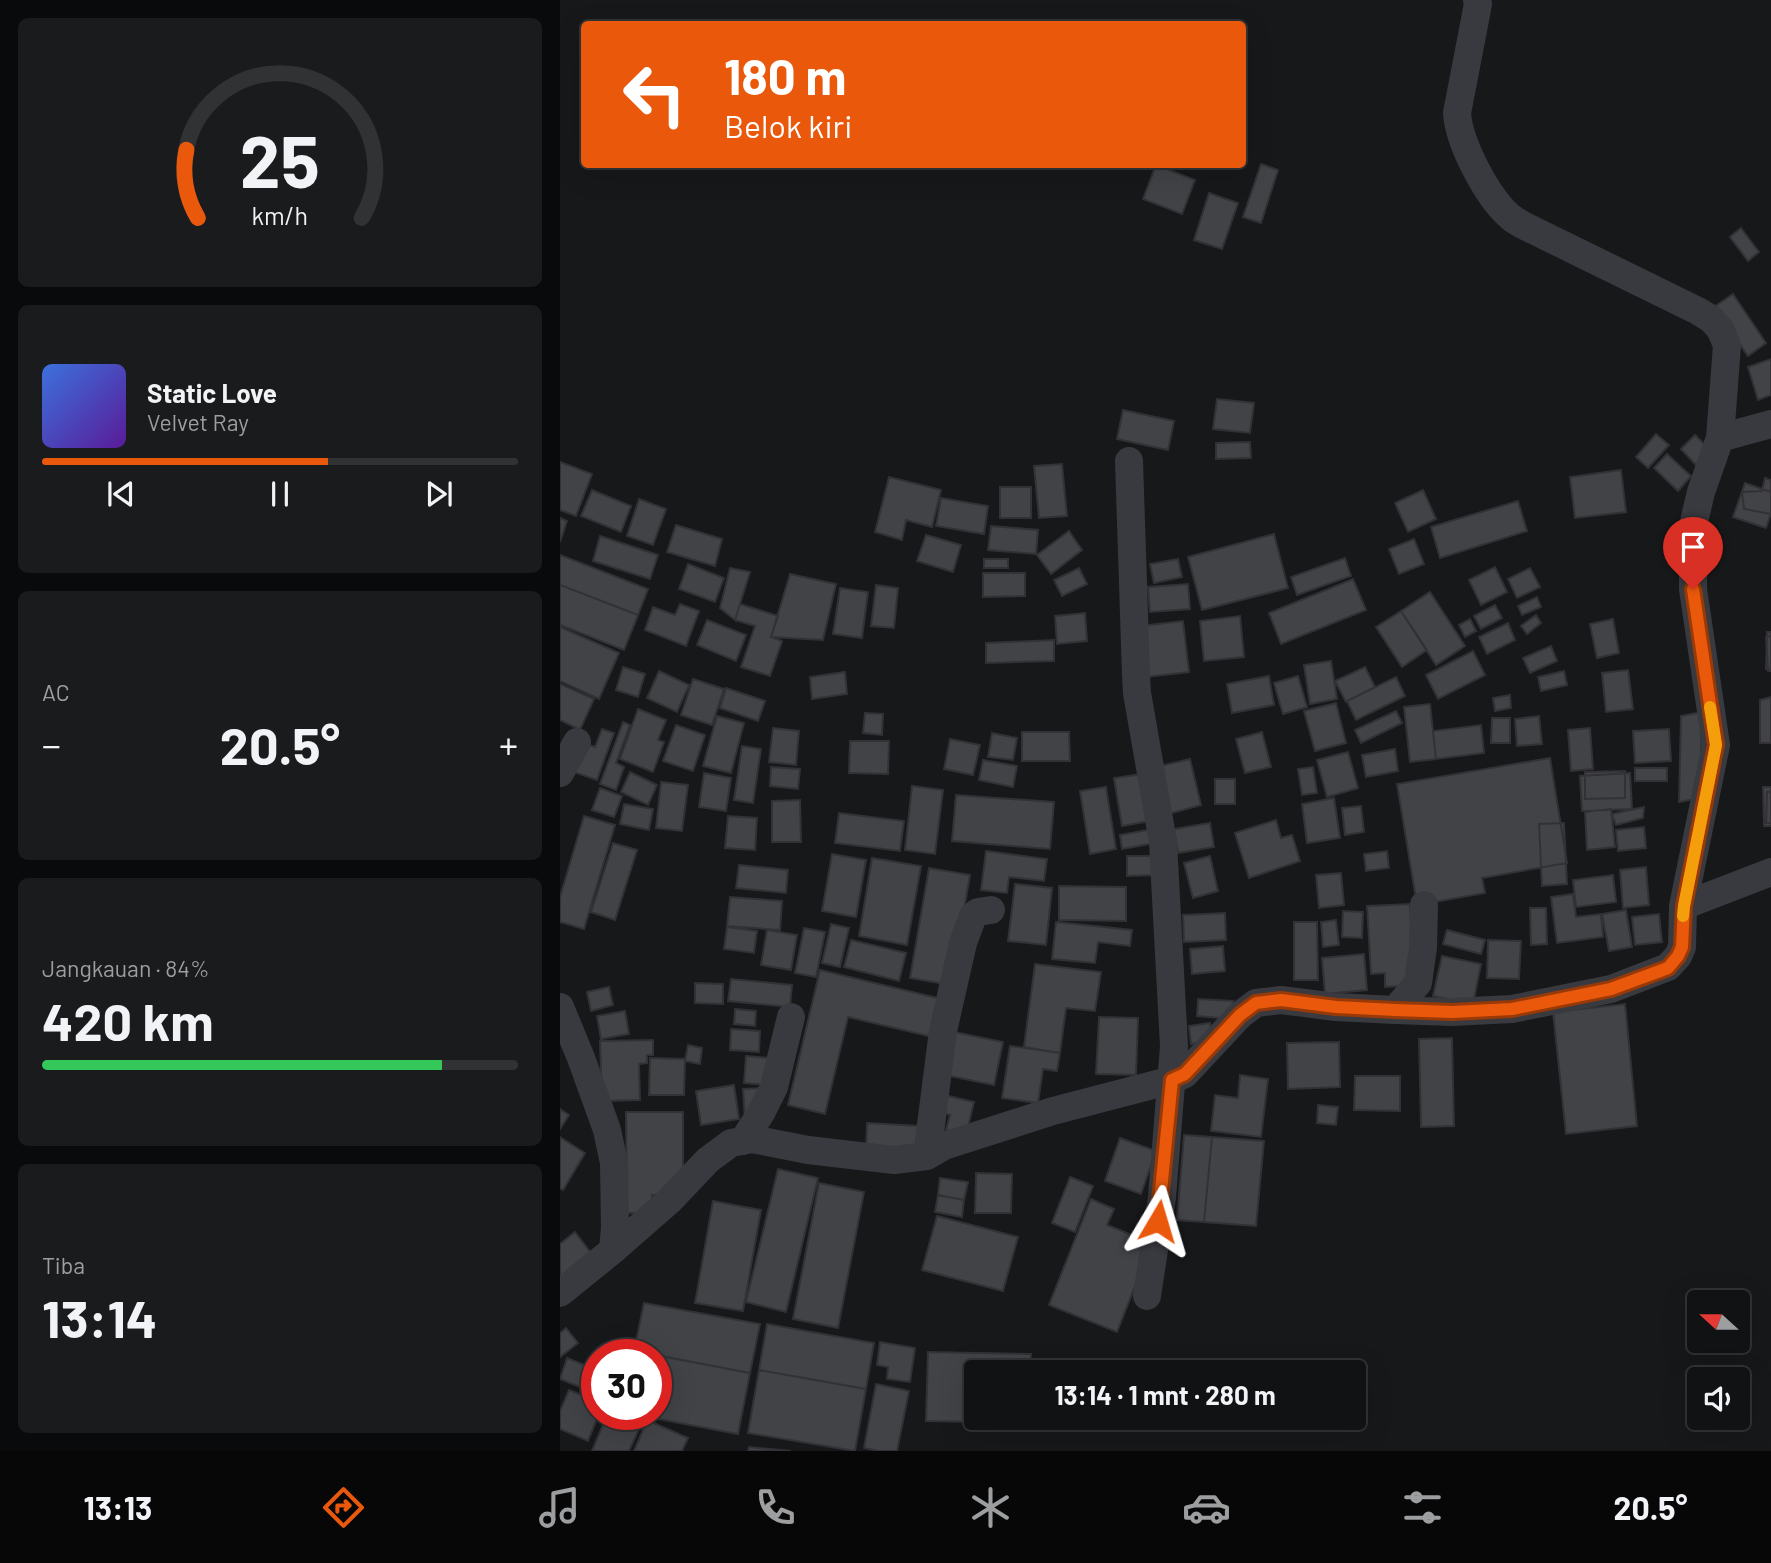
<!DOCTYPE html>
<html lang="id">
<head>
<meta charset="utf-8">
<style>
	body { margin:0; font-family:Barlow,sans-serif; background:#1a1b1d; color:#f1f3f6; height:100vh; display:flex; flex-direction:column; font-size:26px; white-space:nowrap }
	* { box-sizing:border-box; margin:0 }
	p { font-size:23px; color:#9c9ea0 }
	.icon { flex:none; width:38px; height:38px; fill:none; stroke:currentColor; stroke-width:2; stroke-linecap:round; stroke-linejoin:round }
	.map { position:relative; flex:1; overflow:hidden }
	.side { display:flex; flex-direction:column; gap:18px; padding:18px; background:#090a0b; width:560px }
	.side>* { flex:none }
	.hud { position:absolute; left:21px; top:21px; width:665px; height:147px; border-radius:7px; box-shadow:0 7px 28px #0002,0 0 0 2px #303234; background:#ea580c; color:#fff; overflow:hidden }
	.needle { width:46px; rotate:291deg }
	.fabs { position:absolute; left:1127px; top:1290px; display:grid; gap:14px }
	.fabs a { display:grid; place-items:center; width:63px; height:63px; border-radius:7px; background:#111214; box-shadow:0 7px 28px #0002,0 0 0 2px #303234; font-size:35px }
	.speed { position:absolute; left:21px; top:1339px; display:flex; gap:14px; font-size:35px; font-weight:700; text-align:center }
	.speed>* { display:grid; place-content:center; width:91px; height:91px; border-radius:50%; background:#111214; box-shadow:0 7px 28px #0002,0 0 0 2px #303234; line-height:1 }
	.speed .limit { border:10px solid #d22; background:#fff; color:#111 }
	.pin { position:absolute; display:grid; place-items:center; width:60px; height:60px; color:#fff; margin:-72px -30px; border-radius:50% 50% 50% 0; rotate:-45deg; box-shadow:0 0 7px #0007 }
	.pin .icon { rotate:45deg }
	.me { position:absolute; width:77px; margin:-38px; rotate:7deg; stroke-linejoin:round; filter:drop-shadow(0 0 5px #0008) }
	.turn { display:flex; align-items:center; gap:24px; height:147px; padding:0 28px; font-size:32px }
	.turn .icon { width:91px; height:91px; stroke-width:2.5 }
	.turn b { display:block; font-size:49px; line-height:60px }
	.big { font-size:52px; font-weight:700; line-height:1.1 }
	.side .widget { flex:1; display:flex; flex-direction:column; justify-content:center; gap:10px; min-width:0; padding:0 24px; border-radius:10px; background:#1a1b1d }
	.side .dial { align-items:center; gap:0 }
	.dial svg { height:182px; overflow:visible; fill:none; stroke:#303234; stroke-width:7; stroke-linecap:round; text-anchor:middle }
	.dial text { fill:#f1f3f6; stroke:none }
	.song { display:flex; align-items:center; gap:21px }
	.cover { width:84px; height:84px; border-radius:10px; background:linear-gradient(135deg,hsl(220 70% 55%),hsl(270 70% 35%)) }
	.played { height:7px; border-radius:4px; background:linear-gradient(90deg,#ea580c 60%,#303234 60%) }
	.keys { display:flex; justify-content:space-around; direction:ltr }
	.heat { display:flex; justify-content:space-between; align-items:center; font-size:38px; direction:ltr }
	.charge { height:10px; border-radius:5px; background:linear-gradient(90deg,#34c759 84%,#303234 0) }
	.trip { position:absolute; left:404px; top:1360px; width:402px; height:70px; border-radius:7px; background:#111214; box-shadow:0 7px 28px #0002,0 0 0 2px #303234; font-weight:700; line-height:70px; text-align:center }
	.tab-bar { display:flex; height:112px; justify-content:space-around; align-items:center; background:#070708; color:#9c9ea0 }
	.tab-bar .icon { width:49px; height:49px }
	.tab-bar .active { color:#ea580c }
	.tab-bar b { font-size:32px; color:#f1f3f6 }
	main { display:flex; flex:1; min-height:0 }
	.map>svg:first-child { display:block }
	.building { fill:#424347; stroke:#323236; stroke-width:2 }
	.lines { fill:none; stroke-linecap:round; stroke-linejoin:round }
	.street { stroke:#393a3f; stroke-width:28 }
	.route-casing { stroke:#983908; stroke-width:18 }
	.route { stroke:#ea580c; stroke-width:12 }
	.slow { stroke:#f59e0b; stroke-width:12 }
</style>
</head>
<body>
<main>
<section class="side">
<div class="widget dial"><svg viewBox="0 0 100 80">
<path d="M14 69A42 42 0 1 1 86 69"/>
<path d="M14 69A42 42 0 0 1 9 39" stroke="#ea580c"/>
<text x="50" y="56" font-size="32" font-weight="700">25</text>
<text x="50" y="72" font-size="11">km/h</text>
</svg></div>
<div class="widget">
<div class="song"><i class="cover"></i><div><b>Static Love</b><p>Velvet Ray</p></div></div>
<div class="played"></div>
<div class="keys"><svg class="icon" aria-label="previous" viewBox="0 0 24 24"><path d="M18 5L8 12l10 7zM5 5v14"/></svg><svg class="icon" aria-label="pause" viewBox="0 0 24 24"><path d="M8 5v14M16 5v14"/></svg><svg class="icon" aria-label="next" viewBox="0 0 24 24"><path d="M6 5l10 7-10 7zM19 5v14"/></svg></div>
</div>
<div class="widget"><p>AC</p>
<div class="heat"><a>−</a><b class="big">20.5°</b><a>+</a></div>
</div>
<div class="widget"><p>Jangkauan · 84%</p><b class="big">420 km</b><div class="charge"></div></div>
<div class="widget"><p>Tiba</p><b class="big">13:14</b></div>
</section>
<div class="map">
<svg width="1211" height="1451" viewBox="0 0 1211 1451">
	<rect width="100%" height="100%" fill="#17181a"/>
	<path class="building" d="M701,164L718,170L701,223L683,217Z
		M596,165L635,180L622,214L583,199Z
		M649,193L678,203L662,249L634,240Z
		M1181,228L1199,252L1188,261L1170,237Z
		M1173,294L1206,343L1188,356L1154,307Z
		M1211,359V395L1198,400L1188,367Z
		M657,399L694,403L690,433L653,429Z
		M563,410L614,421L608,450L557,439Z
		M1096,434L1109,445L1088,468L1076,457Z
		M1135,435L1151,451L1136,465L1121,449Z
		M690,442L691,458L656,459V443Z
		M1107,454L1131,476L1118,491L1094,468Z
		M0,462L32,474L16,516L0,510Z
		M502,464L507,516L479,518L474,466Z
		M1061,470L1066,512L1015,518L1010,477Z
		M329,477L381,490L372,527L346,520L342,540L315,532Z
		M1205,478L1211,480V514L1184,509L1182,492L1202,491Z
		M1185,483L1211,492V513L1206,528L1173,517Z
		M440,487H471V518H440Z
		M32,490L71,506L61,532L21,516Z
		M863,490L876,519L848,532L835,503Z
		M381,498L428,506L424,534L376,526Z
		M79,499L106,509L93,545L67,536Z
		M958,501L967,531L880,558L871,527Z
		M0,518L7,521L0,542Z
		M116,525L162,539L155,566L107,552Z
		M431,526L478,530L476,554L428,550Z
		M509,531L522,550L491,574L477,555Z
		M714,534L728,588L642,610L628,557Z
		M366,535L401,545L393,572L357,561Z
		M40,536L98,555L90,579L33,561Z
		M854,539L864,564L839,574L829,549Z
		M0,555L88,589L78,615L0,585Z
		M785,558L791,576L737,595L731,577Z
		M424,559H448V568H424Z
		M618,559L622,577L594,583L590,564Z
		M128,564L164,578L155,602L119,589Z
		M935,567L947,592L921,605L909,580Z
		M170,568L190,572L175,620L160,608Z
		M519,568L527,584L502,596L494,580Z
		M970,568L980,587L957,598L948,579Z
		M423,573H465V596L423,597Z
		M230,574L276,584L263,640L211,637Z
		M793,579L806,610L721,644L709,613Z
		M628,584L630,609L590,612L588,587Z
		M0,585L78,615L64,650L0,625Z
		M316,585L338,588L334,628L311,626Z
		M280,588L308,592L302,638L273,634Z
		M870,592L905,646L876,665L841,611Z
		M977,597L981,607L962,615L958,606Z
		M120,604L139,611L126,646L85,630L93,607L115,615Z
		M180,604L218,616L211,637L222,641L210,676L181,667L195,626L175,620Z
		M935,605L942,618L921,629L914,616Z
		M841,611L867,650L842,667L816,627Z
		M525,613L527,641L497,644L495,616Z
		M976,615L981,623L967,634L961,626Z
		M680,616L684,657L644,661L640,621Z
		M910,619L916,631L905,637L899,625Z
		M1053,619L1059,653L1037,658L1030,624Z
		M147,620L186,635L176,661L137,645Z
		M623,621L629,672L586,677L581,626Z
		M948,623L955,640L927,654L919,637Z
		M0,627L59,653L39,699L0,681Z
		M1207,632H1211V669H1206Z
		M1211,636V671H1208L1206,637Z
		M494,640V661L426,663V643Z
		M991,646L997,661L970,673L963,658Z
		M913,651L925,675L878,699L866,675Z
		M771,661L777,699L750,704L744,665Z
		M63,667L85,674L78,697L56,690Z
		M805,667L815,687L786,702L775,681Z
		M1068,670L1073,709L1046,712L1042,673Z
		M99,671L129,685L117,712L87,698Z
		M1004,671L1007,685L981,691L978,677Z
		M285,672L287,694L252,699L250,677Z
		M709,676L714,705L672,713L667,684Z
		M738,676L747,707L723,714L714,683Z
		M836,677L845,696L796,720L787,701Z
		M133,679L164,689L152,725L121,715Z
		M0,684L34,699L20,730L0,720Z
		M166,688L205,701L198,721L160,708Z
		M950,695L951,708L935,711L933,698Z
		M1211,697V743H1200V700Z
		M776,703L786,743L755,751L744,711Z
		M870,704L876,759L850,762L844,707Z
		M78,709L106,720L98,740L104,742L93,772L60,759Z
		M836,711L842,723L801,743L795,730Z
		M1142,712L1140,798L1119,802L1121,716Z
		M305,713L323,714L322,735L303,733Z
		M157,716L184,723L171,773L143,766Z
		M979,716L982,744L957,746L955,719Z
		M932,718H950V743H931Z
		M63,722L70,725L56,763L64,767L56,790L40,784Z
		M116,725L145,735L133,771L103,761Z
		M921,725L924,753L876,759L873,731Z
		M213,728L239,731L236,765L209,762Z
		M1030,728L1033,769L1011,771L1008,730Z
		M42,729L54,733L37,780L11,771L21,742L35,747Z
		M1109,729L1111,761L1075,763L1073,731Z
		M462,732H509L510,761H462Z
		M702,732L711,767L685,773L676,739Z
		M432,733L457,738L453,760L428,757Z
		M390,739L420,745L413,775L384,769Z
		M290,741H329L328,774L289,773Z
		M182,746L201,749L193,803L174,800Z
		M835,749L838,771L806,777L802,755Z
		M788,752L798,788L767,797L757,760Z
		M990,758L1007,863L922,878L925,893L857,905L837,784Z
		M630,759L641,805L608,814L596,767Z
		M423,760L457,766L453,787L419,780Z
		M211,767L240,769L238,789L210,786Z
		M753,767L757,793L742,795L738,769Z
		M1075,768H1107V781H1075Z
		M1065,771V798L1025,799V772Z
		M70,772L97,785L88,805L61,792Z
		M144,773L171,778L166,811L139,807Z
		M1070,773L1072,809L1022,811L1020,776Z
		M583,774L590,821L562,826L554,778Z
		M655,779H675V804H655Z
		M101,782L128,785L122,831L96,828Z
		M352,786L383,790L375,854L345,850Z
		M546,787L556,849L530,854L520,791Z
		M1203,787H1211V826H1204Z
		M40,788L62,796L54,817L32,810Z
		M1207,792H1211V823H1206Z
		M396,795L494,802L490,849L392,841Z
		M774,798L780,838L747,843L742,804Z
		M240,800L241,842H212V801Z
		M64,804L93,809L89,830L60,824Z
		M801,806L804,832L785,835L782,808Z
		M1084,807L1083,818L1056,825L1052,814Z
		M1051,809L1055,847L1027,850L1025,812Z
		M279,813L344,821L340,851L275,843Z
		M24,816L55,825L24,929L0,922V897Z
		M168,816L197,818L195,850L165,848Z
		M716,820L721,838L732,835L740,861L689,878L675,833Z
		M650,823L654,847L618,853L614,829Z
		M1004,823L1007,884L982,886L979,824Z
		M1084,827L1086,848L1058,851L1056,830Z
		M593,829L595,843L562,849L560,835Z
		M53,843L77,850L55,920L31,912Z
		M426,851L487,859L484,881L449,877L447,893L421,890Z
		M827,851L829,868L806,871L804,854Z
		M272,854L306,860L296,917L262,911Z
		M567,856H597V875L567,876Z
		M650,856L658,891L633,898L624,863Z
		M312,858L361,866L347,945L299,936Z
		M179,865L228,870L226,893L176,888Z
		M1086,867L1089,905L1063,908L1060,870Z
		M369,868L410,875L391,985L350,978Z
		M781,873L784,905L759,908L756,875Z
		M1053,875L1056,902L1016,907L1013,880Z
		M455,884L492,888L486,945L448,941Z
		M499,886L566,887V921L499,920Z
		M1013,894L1016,917L1041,914L1043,937L997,943L991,897Z
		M170,897L222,901L220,930L167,926Z
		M850,904L854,985L825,987V973L811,974L807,906Z
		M970,908H986L987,944L971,945Z
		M1066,910L1072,947L1049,951L1042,914Z
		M783,911L803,912L802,938L782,937Z
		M665,913L666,940L624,942L623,915Z
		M1099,914L1102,942L1075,945L1072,917Z
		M776,920L779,945L763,947L761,922Z
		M496,922L572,930L570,946L538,942L535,963L492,959Z
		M734,922H757L758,980H734Z
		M271,924L289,928L280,967L262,963Z
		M167,927L197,931L194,953L164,949Z
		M244,928L265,932L256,977L235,973Z
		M207,930L237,935L231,970L201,965Z
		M887,930L925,940L921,954L883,944Z
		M291,940L346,953L339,981L284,967Z
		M928,940L961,941L959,979L927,978Z
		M663,946L665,971L632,974L630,949Z
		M804,954L807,990L765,994L762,958Z
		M882,956L921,964L913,1004L873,996Z
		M475,964L541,972L535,1011L506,1008L500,1053L464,1047Z
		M260,970L386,1000L377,1038L288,1017L265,1114L228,1105Z
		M171,979L232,985L230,1007L168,1001Z
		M135,983L163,984V1004L135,1003Z
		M49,987L53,1005L31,1011L27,992Z
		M638,999L673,1001L672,1019L637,1016Z
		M1065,1004L1077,1126L1006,1134L993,1012Z
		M175,1009L196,1011L195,1026L174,1024Z
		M65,1011L69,1034L41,1039L37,1016Z
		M539,1017L578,1018L576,1075L536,1074Z
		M650,1023L652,1041L631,1044L629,1026Z
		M171,1029L200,1031L199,1052L170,1050Z
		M394,1032L443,1042L434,1085L385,1075Z
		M892,1038L894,1126L861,1127L859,1039Z
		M93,1040V1055H87V1063L79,1064L80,1100L42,1101L40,1041Z
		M779,1042L780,1087L728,1089L727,1043Z
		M128,1045L142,1048L140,1064L125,1061Z
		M450,1046L500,1053L497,1071L483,1069L478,1103L442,1098Z
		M186,1056L209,1058L207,1085L184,1083Z
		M90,1058L125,1059L124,1095H89Z
		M680,1075L708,1079L701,1137L651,1131L655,1095L678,1098Z
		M795,1076H840V1111L794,1110Z
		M174,1085L179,1119L141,1125L136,1091Z
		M201,1088L185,1119L183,1089Z
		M380,1094L414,1102L406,1135L386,1130L390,1115L376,1111Z
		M758,1105L778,1107L776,1125L757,1123Z
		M0,1109L9,1115L0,1129Z
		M66,1112H123V1181L109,1195H92V1213H67Z
		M307,1123L360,1126L358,1155L306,1153Z
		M624,1135L652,1137L644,1222L617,1220Z
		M0,1137L25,1153L3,1190L0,1188Z
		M652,1137L704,1141L696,1226L644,1222Z
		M560,1138L596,1151L581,1194L545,1181Z
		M218,1169L258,1178L226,1312L186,1302Z
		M416,1173L452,1174L451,1213H415Z
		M510,1177L533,1186L515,1232L492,1223Z
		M380,1178L408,1182L404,1200L378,1195Z
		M259,1183L304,1192L278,1328L233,1319Z
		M378,1195L404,1200L402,1217L375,1212Z
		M531,1199L554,1209L547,1225L592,1243L557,1332L489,1305Z
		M153,1201L201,1210L183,1311L135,1303Z
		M377,1216L458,1237L443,1291L362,1270Z
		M15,1232L34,1257L0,1284V1244Z
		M84,1303L200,1324L190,1373L74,1351Z
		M207,1324L314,1343L306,1389L199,1370Z
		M6,1328L18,1343L0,1357V1333Z
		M320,1342L355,1348L350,1382L327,1379L328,1367L317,1365Z
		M368,1352L471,1354L470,1372H416V1418H469V1423L366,1421Z
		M96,1355L190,1373L178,1434L72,1414H96Z
		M7,1358L37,1370V1394L0,1379Z
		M199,1370L306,1389L295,1451L188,1433Z
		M316,1384L349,1391L337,1451H319L304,1448Z
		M9,1390L37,1401V1414H39L28,1441L0,1429V1411Z
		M46,1417L78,1431L69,1451H32Z
		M87,1420L128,1438L122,1451H74Z
		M189,1447L231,1451H188Z"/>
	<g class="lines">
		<path class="street" d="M1160,438L1211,424
			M569,461L576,675L577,693L603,842L614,1046L602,1197L587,1296
			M0,773L17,742
			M1123,906L1211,872
			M0,1007L21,1058L47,1130L54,1163L55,1228L53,1250
			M835,1010L858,983L863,947L864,905
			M183,1141L201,1113L214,1087L231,1017
			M367,1156L383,1031L403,943L413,916L418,912L431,910
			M0,1293L53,1250L109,1201L148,1160L171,1143L192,1139L248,1150L334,1160L367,1156L384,1146L493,1111L612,1080L625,1074L680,1015L696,1003L721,1000L776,1007L835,1010L892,1012L952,1009L1051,989L1108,967L1118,956L1122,947L1123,906L1156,745L1133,589V526L1141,492L1160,438L1167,345L1160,329L1151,319L1138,311L977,232C969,228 960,224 953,219C928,200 899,143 897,113L918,4L917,0"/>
	</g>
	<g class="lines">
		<defs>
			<path id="route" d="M598,1221L612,1080L625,1074L680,1015L696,1003L721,1000L776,1007L835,1010L892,1012L952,1009L1051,989L1108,968L1118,956L1122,947L1124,906L1156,745L1133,589"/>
		</defs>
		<use href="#route" class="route-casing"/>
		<use href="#route" class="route"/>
		<path class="slow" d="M1123,916L1124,906L1156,745L1150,707"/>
	</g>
</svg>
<div class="fabs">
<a><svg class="needle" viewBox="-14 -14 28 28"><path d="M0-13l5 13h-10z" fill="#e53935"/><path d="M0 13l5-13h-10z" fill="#9c9ea0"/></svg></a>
<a><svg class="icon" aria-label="sound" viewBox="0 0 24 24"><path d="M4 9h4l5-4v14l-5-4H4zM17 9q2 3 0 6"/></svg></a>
</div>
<div class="speed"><div class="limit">30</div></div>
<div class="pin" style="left:1133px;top:589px;background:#d93025"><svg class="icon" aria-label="arrive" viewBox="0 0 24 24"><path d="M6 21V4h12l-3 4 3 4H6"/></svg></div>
<svg class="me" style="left:598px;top:1221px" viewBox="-20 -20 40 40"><path d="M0-17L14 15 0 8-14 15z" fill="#ea580c" stroke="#fff" stroke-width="4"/></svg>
<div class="trip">13:14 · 1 mnt · 280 m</div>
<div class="hud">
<div class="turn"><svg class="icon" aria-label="left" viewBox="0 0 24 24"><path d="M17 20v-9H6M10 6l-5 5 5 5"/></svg><div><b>180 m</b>Belok kiri</div></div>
</div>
</div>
</main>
<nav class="tab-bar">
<b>13:13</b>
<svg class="icon active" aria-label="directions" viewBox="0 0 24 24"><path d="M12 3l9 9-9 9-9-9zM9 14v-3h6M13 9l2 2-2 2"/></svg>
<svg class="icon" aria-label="music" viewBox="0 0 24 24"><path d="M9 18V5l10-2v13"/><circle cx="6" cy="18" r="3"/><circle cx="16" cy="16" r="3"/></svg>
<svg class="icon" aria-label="phone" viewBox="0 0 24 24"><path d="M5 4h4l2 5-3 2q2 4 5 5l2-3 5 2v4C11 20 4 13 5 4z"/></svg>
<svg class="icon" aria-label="climate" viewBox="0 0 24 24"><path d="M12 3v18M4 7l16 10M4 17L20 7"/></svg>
<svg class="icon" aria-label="car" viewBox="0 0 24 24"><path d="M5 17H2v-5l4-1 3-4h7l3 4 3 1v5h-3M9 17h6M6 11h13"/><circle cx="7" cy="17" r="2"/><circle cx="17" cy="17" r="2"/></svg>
<svg class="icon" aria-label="filters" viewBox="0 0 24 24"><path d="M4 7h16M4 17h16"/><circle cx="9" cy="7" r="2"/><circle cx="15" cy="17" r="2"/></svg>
<b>20.5°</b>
</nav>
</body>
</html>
